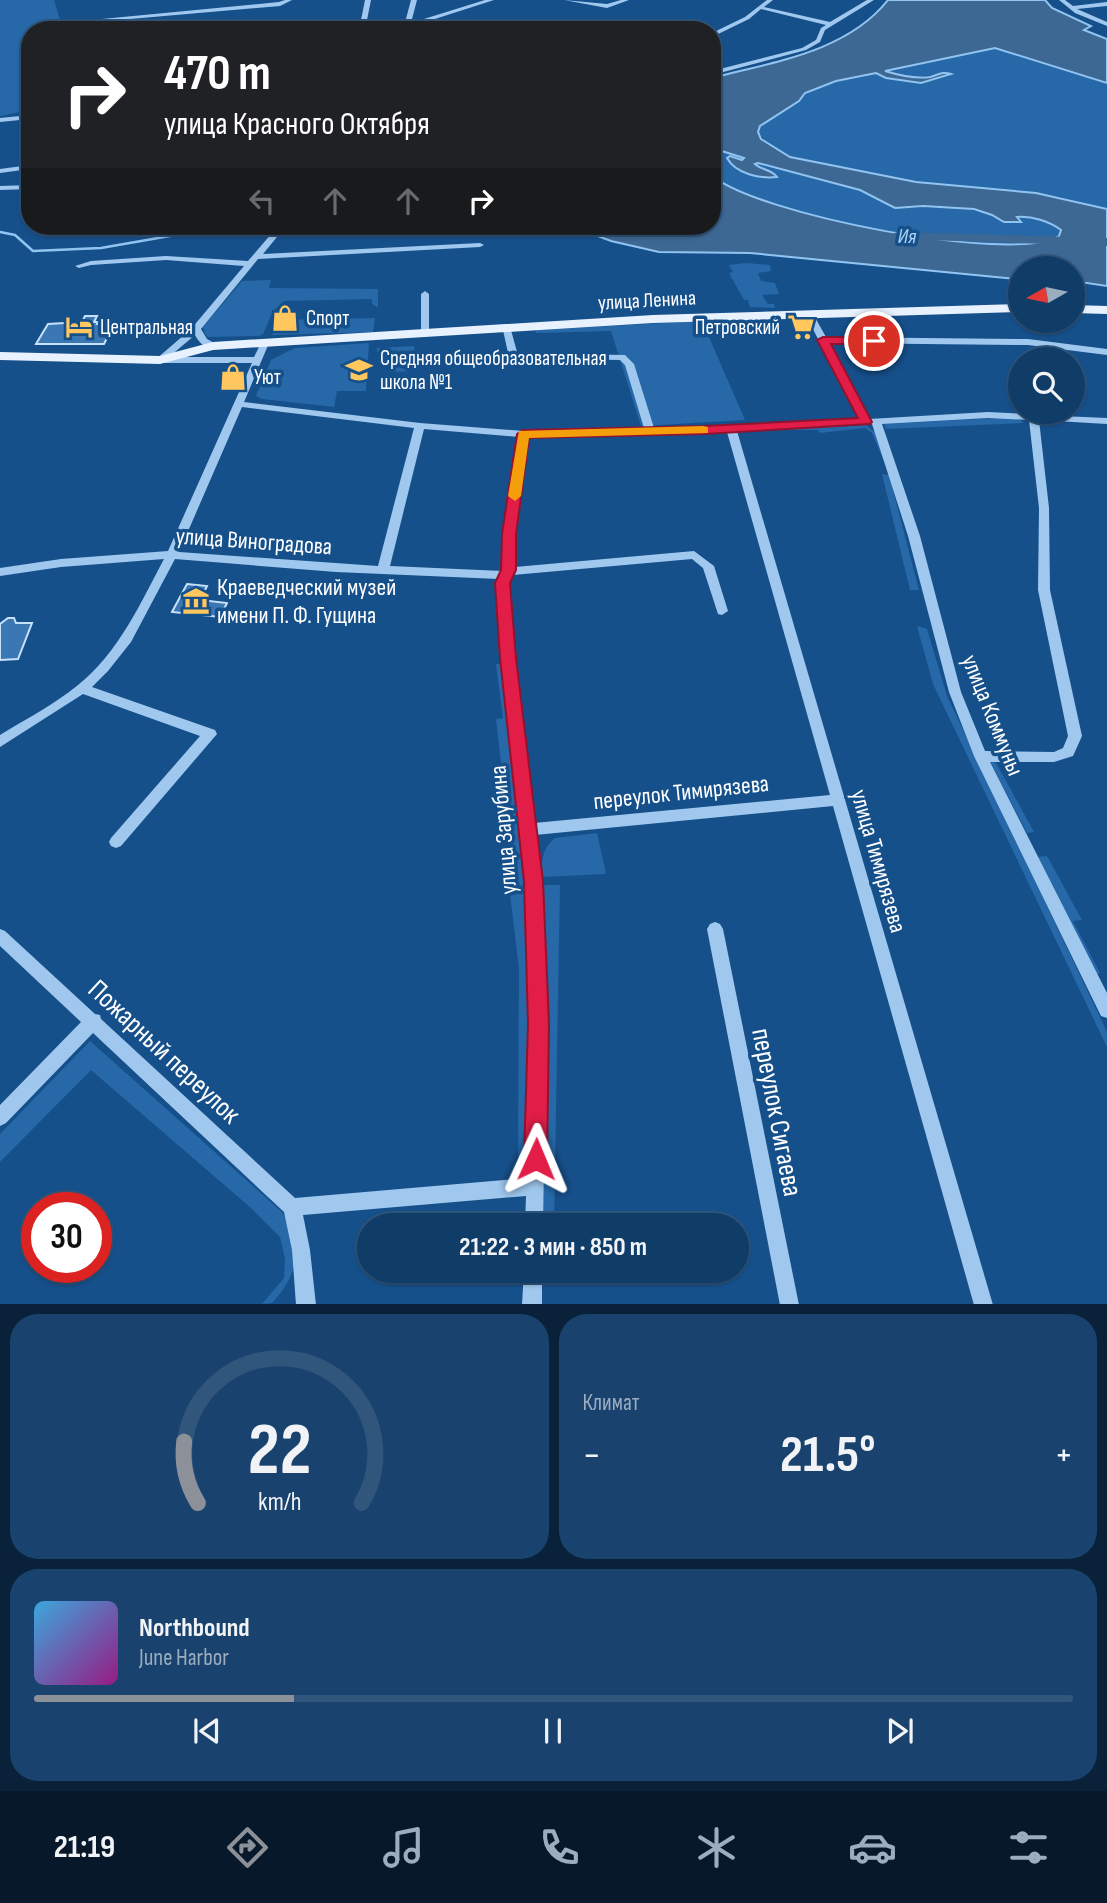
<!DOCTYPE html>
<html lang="ru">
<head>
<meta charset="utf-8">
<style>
	body { margin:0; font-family:"Sofia Sans Condensed",sans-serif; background:#19436e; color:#f1f3f6; height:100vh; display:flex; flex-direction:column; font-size:26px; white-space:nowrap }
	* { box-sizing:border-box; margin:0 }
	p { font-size:23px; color:#9cadc0 }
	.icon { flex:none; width:38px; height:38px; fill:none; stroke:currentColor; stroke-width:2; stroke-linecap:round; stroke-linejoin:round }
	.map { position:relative; height:1304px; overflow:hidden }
	.panel { display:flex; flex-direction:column; gap:10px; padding:10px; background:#092139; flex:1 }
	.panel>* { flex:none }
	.banner { position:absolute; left:21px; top:21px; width:700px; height:214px; border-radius:28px; box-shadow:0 2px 5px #0004,0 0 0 2px #30567c; background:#202124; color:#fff; overflow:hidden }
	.needle { width:46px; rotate:261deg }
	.fabs { position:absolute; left:1008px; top:256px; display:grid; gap:14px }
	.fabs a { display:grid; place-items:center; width:77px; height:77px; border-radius:50%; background:#103c68; box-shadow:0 2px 5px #0004,0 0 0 2px #30567c; font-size:35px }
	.speed { position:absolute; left:21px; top:1192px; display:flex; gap:14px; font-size:35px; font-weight:700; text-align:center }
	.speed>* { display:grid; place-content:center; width:91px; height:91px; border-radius:50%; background:#103c68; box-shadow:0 2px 5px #0004,0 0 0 2px #30567c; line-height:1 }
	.speed .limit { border:10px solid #d22; background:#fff; color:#111 }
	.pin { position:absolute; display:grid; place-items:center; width:60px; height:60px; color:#fff; margin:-30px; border:4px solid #fff; border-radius:50%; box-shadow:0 2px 7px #0007 }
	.me { position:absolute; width:77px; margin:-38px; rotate:1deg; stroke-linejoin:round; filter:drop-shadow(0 0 5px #0008) }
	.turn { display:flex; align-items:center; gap:24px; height:147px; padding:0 28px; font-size:32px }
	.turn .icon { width:91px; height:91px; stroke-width:2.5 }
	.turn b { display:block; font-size:49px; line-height:60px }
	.lanes { display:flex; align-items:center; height:66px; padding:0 28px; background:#0003; justify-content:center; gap:35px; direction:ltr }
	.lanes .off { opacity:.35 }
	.big { font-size:52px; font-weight:700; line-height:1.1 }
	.panel .widget { flex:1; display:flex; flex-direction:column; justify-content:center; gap:10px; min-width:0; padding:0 24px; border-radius:28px; background:#19436e }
	.panel .dial { align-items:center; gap:0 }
	.dial svg { height:182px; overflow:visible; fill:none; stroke:#30567c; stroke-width:7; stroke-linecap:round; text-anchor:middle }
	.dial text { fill:#f1f3f6; stroke:none }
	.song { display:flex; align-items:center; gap:21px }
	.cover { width:84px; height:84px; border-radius:10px; background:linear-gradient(135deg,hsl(200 70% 55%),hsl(310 70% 35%)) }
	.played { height:7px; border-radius:4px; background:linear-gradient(90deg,#8c9099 25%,#30567c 25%) }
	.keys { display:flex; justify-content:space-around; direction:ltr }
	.heat { display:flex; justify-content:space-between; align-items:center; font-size:38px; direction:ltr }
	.panel .tiles { flex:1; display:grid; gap:10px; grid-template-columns:1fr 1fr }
	.widget:last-child { grid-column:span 2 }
	.trip { position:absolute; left:357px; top:1213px; width:392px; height:70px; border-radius:35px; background:#103c68; box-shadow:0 2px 5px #0004,0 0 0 2px #30567c; font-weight:700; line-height:70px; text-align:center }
	.dock { display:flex; height:112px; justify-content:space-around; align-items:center; background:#06182a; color:#9cadc0 }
	.dock .icon { width:49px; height:49px }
	.dock .selected { color:#8c9099 }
	.dock b { font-size:32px; color:#f1f3f6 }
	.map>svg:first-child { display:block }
	.green { fill:#2668a8 }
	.water { fill:#3d6893; stroke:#92c4f2; stroke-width:2 }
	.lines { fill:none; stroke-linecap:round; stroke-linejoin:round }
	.stream { stroke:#92c4f2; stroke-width:2.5 }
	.river { fill:#3d6893; fill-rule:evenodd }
	.building { fill:#3b77b2; stroke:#c6e1fb; stroke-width:2 }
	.minor { fill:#a0c8ef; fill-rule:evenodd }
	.major { fill:#e8f2ff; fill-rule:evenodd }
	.route { fill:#e11d48; stroke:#92132f; stroke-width:2 }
	.slow { fill:#f59e0b }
	.labels { text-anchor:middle; stroke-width:7; stroke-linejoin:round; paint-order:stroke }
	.far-water-label { font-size:21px; font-style:italic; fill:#acd2f6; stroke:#16508b }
	.far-street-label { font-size:21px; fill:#fff; stroke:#16508b }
	.far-poi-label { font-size:21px; fill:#fff; stroke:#16508b; text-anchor:start }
	.street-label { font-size:24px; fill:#fff; stroke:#16508b }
	.poi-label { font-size:24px; fill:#fff; stroke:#16508b; text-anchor:start }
	.near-street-label { font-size:28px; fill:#fff; stroke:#16508b }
</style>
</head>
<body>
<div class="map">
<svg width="1107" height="1305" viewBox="0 0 1107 1305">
	<rect width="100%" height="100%" fill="#16508b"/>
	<path class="green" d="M0,0H54L63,30H30V110L0,116Z
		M995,48L1107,83V209L1060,197L916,182L790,157L768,145L758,132L760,126L805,93L836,81L876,73L886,77L921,83L949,76L944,72C923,79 905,76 883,71Z
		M712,148L744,158L742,160L730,156L754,176L772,178L754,163H757L860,190L895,208L951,207L986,212L998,219L1021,222L1016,217C1031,216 1054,220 1061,233C1025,266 805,218 758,200C743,194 729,186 715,178L712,175Z
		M746,263L770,265L771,271L758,273L761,281L775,283L779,294L762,295L768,304H774L775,308L750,307L748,300H744L729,273L733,272L729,265Z
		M271,280L269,288L378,289V308L372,304V299L284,301L273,311L263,334L259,336L208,337L205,334L203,327L242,281Z
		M375,318L373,332L272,335L276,320Z
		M702,321L745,420L641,426L611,331L536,333V330Z
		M369,343L366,391H337L334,407L262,399L256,396L271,360L295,348Z
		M414,346L415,371L396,372V351L377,352V348Z
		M1016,417L1024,423L886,429L884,424Z
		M866,425L876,433L888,471L872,433L865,428L820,433L818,430H738Z
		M882,474L889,475L919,590H910Z
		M917,626L927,629L947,696L1107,1032V1047L933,684Z
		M496,664H501L503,667L531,968L527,1151L522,1171L513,1176L518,1166L519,969L505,852L511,850L496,719L503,718Z
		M995,761L1034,832L1027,833L990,762Z
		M597,833L606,874L542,877C541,862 542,848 555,838Z
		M1047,856L1082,920L1073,921L1100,973L1095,974L1037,857Z
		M543,885H560L554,1225H543Z
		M90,1041L282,1212C302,1247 300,1273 272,1303L262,1304L284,1278L285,1259L280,1237L251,1208L91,1070L0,1162V1134Z"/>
	<path class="water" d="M888,0H1045L1052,8L1091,26L1084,30L1107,39V83L995,48L885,71C898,75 916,79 930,77C938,75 942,71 951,74L921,83L886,78L876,73L836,81L805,93L799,101L760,126L758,132L761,139L790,157L916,182L1036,193L1107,209V286L1073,281V268H1020V279H1016L750,253L659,252L611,241L571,226H712V175C751,213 1013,265 1059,236L1061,230C1049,221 1032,216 1017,217L1021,222H1004L992,215L974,209L923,206L895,208L860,190L758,163L755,164C761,170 771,169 777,177C760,179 736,174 727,158L730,156L742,160L744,158L712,148V78C773,62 847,52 888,0Z"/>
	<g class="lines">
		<path class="stream" d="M287,226H325
			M335,226H354
			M0,232L15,235L33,251L101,248L227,226"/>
		<path class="river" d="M899,232L1107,238V246L894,239V233Z"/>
	</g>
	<path class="building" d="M85,316H97L94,322H98L97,324H114L104,344H36L48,324L82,322Z
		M187,584L207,586L200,600L227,603L220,617L172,612Z
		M8,618H14L16,623H32L18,659L0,660V624Z"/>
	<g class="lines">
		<path class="minor" d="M285,0H292L280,6L84,23L81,21L279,2Z
			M365,0H371L365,30H359Z
			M411,0H417L411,23L485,0H494L410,27L409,30H403Z
			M564,0L607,4L621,0H629L607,8Z
			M767,0H773L764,7L830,22L867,0H874L825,30L820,42L806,50L712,75V71L802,48L816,40L821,28L826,25L761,9L749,19L712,37V33L745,17Z
			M1059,0H1065L1073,6L1107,2V6L1077,9L1107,22V26L1075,13Z
			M258,25L256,28L213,30L216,28Z
			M30,115V119L0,122V118Z
			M30,165V169L0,173V169Z
			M30,185V189L0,190V186Z
			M278,226H286L263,254L480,243L484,245L480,247L258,259L201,329L207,339L216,344V348C206,350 199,343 195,335L169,357H254L262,341H268L269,343L244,402L420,423L524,431L644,428L625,365L620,360L515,358L508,353L503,330L507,327L511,330L517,352L520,353L625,355L634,364L654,428L757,425L860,419L805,314L809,311L813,314L826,337L1028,339L1107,349V355L1028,345L829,343L869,419L988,412L1029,414L1033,412L1038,415L1107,418V424L1039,420L1049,508L1050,590L1082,736L1073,756L1054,762H990L1107,993V1018L1101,1016L974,756L949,692L908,536L872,424L737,431L993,1305H974L833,806L535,835C550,965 545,1095 543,1225H525L526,1196L303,1215L310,1250L316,1305H296L292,1250L284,1212L93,1033L6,1123L0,1126V1105L81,1022L0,946V929L5,931L95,1014L100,1015L101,1019L295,1198L526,1178C529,1079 533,979 526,880C518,781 503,682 497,583L499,579L336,572L175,559L131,642L108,671L92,687L215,730L217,734L121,846L116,848L111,846L109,842L111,838L200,736L83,694L0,747V735C26,719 55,704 78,685C119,652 140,604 164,559L61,567L0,576V568L61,559L168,551L252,363H160L155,360L191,329L244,266L166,260L91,265L79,268L75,266L91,261L166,256L248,261ZM242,407L414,428L378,566L179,552ZM988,418L1029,420L1039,508L1038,590L1068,736L1063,748L1054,752L985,751L961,692L920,536L882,424ZM424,429L519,437L504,534L503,571L390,566ZM727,432L830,795L534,823L514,658L509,583L513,575L692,559L703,568L718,614L722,615L728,611L714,566L694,551L515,567L514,534L529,437Z
			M425,291L429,294V334L425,337L421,334V294Z
			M715,922L720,924L723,929L799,1305H780L707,929L710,924Z
			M524,1270H542V1305H522Z"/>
		<path class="major" d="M1020,304V312L653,323L213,350L160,364L0,360V352L160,356L213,342L653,315Z
			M1073,305L1107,306V314L1073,313Z"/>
	</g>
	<path class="route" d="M823,337H874L880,341L874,344H831L872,422L870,424L704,434L529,438L516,534V570L510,583L516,658L543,881L549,1024L547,1159L544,1167L536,1170L528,1167L524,1159L528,1024L524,881L500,658L495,583L501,570L502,534L517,434L523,430L704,426L858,418L817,340Z"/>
	<path class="slow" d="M703,426L708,427V433L529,438L521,496L515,501L508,496L519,431Z"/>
	<defs>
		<symbol id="shop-bare" viewBox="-9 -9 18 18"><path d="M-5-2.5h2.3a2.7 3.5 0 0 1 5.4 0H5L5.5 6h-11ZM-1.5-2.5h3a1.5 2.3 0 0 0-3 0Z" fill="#ffc75e" stroke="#16508b" stroke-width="2.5" paint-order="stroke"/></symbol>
		<symbol id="hotel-bare" viewBox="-9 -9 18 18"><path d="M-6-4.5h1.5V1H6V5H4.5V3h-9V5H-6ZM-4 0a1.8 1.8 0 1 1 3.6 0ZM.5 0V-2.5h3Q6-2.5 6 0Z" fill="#ffc75e" stroke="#16508b" stroke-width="2.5" paint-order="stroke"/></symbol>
		<symbol id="supermarket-bare" viewBox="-9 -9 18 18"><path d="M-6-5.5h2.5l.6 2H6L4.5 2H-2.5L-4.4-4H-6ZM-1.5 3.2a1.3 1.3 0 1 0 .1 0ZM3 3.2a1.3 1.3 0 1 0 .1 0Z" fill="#ffc75e" stroke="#16508b" stroke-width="2.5" paint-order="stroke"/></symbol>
		<symbol id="school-bare" viewBox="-9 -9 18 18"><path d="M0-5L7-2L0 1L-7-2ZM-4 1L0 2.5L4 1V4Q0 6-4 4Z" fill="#ffc75e" stroke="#16508b" stroke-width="2.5" paint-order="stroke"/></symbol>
		<symbol id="museum-bare" viewBox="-9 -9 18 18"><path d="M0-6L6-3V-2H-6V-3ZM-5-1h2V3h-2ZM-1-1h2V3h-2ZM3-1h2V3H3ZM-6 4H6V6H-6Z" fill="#ffc75e" stroke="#16508b" stroke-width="2.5" paint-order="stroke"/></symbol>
	</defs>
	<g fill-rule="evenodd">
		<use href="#shop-bare" x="266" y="299" width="38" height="38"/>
		<use href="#hotel-bare" x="60" y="308" width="38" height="38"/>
		<use href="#supermarket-bare" x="782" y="308" width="38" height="38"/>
		<use href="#school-bare" x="340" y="351" width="38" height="38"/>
		<use href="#shop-bare" x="214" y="358" width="38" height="38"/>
		<use href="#museum-bare" x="177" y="582" width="38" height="38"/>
	</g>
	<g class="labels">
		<g class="far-water-label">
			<text transform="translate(907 236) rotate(2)" y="7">Ия</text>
		</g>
		<g class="far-street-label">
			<text transform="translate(647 300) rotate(-3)" y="7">улица Ленина</text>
		</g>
		<g class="far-poi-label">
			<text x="306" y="325">Спорт</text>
			<text x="100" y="334">Центральная</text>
			<text x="780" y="334" text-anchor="end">Петровский</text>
			<text x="380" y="365">Средняя общеобразовательная<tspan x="380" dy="24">школа №1</tspan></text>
			<text x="254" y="384">Уют</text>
		</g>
		<g class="street-label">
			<text transform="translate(254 541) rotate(4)" y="8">улица Виноградова</text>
			<text transform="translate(993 715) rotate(68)" y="8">улица Коммуны</text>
			<text transform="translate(681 792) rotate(-6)" y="8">переулок Тимирязева</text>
			<text transform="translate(503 830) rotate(-95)" y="8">улица Зарубина</text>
			<text transform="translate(879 861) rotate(74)" y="8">улица Тимирязева</text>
		</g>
		<g class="poi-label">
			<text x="217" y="595">Краеведческий музей<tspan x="217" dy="28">имени П. Ф. Гущина</tspan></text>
		</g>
		<g class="near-street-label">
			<text transform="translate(165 1051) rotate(43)" y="10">Пожарный переулок</text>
			<text transform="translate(778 1112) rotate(79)" y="10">переулок Сигаева</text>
		</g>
	</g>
</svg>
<div class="fabs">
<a><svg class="needle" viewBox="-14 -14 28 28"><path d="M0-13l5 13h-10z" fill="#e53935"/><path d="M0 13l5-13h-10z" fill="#9cadc0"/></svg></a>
<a><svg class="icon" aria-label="search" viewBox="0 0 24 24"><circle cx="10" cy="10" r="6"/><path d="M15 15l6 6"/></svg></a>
</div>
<div class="speed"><div class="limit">30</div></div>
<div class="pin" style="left:874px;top:341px;background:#d93025"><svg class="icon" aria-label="arrive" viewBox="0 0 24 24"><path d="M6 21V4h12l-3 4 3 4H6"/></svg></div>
<svg class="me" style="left:536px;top:1159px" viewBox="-20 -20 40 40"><path d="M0-17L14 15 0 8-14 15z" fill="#e11d48" stroke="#fff" stroke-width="4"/></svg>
<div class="trip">21:22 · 3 мин · 850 m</div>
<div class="banner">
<div class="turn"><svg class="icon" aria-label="right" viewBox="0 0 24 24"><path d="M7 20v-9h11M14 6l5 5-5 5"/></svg><div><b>470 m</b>улица Красного Октября</div></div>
<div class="lanes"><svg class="icon off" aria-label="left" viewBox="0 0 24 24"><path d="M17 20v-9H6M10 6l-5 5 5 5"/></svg><svg class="icon off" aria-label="ahead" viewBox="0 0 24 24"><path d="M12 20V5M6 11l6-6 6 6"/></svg><svg class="icon off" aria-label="ahead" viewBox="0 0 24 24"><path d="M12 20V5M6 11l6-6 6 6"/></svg><svg class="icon" aria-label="right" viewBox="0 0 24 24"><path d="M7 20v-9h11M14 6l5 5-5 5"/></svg></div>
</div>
</div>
<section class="panel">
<div class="tiles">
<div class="widget dial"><svg viewBox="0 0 100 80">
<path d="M14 69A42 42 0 1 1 86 69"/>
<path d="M14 69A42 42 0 0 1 8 42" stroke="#8c9099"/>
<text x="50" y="56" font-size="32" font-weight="700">22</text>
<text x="50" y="72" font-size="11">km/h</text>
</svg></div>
<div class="widget"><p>Климат</p>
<div class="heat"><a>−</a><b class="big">21.5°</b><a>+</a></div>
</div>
<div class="widget">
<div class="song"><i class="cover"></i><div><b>Northbound</b><p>June Harbor</p></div></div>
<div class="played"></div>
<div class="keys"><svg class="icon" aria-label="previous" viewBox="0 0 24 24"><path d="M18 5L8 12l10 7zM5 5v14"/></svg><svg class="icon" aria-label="pause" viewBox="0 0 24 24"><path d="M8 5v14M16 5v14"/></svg><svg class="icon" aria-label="next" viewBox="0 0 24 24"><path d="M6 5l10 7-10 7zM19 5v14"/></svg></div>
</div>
</div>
</section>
<nav class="dock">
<b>21:19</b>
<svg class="icon selected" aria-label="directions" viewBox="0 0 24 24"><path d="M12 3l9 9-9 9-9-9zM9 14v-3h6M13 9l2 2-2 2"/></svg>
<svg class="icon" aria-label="music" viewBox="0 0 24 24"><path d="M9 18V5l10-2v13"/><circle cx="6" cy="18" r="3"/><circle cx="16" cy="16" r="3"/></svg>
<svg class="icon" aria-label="phone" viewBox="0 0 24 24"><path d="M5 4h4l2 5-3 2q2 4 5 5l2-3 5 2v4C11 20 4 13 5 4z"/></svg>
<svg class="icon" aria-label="climate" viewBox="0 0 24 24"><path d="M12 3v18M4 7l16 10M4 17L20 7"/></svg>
<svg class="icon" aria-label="car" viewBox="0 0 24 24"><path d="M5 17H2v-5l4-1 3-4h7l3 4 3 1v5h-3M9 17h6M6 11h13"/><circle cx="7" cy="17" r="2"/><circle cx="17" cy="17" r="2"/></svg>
<svg class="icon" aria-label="filters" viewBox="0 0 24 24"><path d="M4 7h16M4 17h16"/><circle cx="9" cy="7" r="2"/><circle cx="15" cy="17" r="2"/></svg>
</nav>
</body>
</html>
